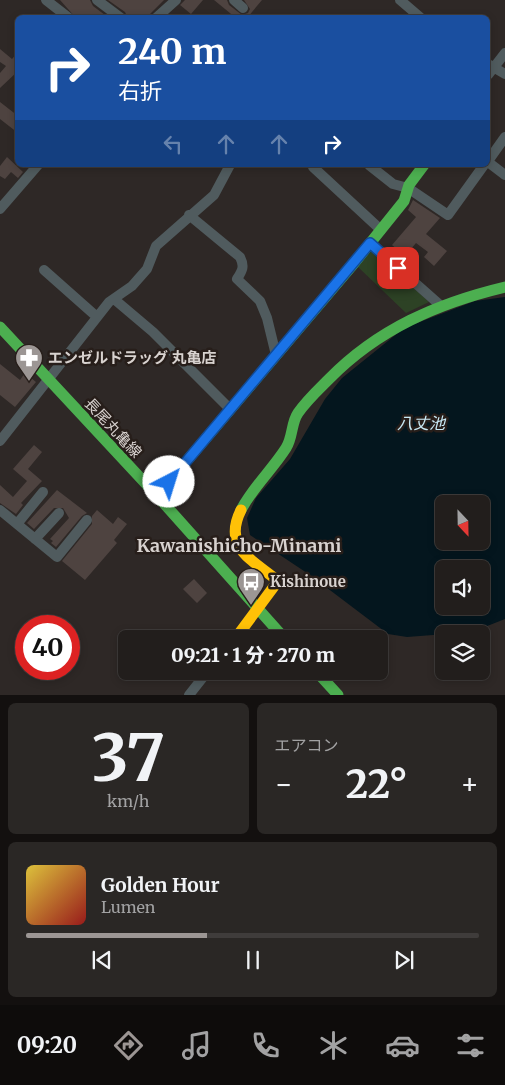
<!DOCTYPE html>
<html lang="ja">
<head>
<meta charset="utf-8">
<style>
	body { margin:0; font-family:Merriweather,"Noto Sans JP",serif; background:#2a2725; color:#f1f3f6; height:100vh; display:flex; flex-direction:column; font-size:19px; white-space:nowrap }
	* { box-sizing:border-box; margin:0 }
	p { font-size:16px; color:#a2a2a3 }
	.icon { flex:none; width:28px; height:28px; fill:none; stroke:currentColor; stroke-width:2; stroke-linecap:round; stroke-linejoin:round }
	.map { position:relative; height:695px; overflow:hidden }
	.panel { display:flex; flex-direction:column; gap:8px; padding:8px; background:#13100f; flex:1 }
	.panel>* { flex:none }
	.banner { position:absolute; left:15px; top:15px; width:475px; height:152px; border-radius:8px; box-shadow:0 2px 8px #0003,0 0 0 1px #3f3c3b; background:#1a4fa0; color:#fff; overflow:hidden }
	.needle { width:32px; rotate:158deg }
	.controls { position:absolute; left:435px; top:495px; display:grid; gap:10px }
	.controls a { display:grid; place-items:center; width:55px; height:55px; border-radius:8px; background:#221e1c; box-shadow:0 2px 8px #0003,0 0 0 1px #3f3c3b; font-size:25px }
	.speed { position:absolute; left:15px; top:615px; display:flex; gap:10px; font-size:25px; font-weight:700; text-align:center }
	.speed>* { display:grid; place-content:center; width:65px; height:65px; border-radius:50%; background:#221e1c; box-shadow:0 2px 8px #0003,0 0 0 1px #3f3c3b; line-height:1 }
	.speed .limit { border:8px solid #d22; background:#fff; color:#111 }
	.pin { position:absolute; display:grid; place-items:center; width:42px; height:42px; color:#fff; margin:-21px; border-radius:10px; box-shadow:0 2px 8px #0006 }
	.me { position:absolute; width:55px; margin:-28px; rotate:40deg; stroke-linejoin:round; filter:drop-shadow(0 0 4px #0008) }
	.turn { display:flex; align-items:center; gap:18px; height:105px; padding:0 20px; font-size:22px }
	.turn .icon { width:65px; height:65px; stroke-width:2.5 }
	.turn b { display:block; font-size:35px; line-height:42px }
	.lanes { display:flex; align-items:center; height:48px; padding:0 20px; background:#0003; justify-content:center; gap:25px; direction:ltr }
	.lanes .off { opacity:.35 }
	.big { font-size:38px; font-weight:800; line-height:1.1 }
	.panel .card { flex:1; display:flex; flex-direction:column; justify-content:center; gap:8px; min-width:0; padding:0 18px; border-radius:8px; background:#2a2725 }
	.panel .dial { align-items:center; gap:0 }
	.dial b { font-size:65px; line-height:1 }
	.song { display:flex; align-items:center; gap:15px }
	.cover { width:60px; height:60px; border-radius:8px; background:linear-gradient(135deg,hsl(50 70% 55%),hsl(0 70% 35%)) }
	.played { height:5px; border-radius:2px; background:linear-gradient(90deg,#9c9694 40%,#3f3c3b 40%) }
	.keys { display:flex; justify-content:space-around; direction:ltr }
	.heat { display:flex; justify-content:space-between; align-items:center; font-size:28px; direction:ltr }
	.panel .tiles { flex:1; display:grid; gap:8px; grid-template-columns:1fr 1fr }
	.card:last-child { grid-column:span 2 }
	.trip { position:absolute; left:118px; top:630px; width:270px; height:50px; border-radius:8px; background:#221e1c; box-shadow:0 2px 8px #0003,0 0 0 1px #3f3c3b; font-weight:800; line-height:50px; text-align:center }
	.tab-bar { display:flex; height:80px; justify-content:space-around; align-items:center; background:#0e0c0b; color:#a2a2a3 }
	.tab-bar .icon { width:35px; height:35px }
	.tab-bar .on { color:#9c9694 }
	.tab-bar b { font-size:22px; color:#f1f3f6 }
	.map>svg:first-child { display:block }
	.green { fill:#2d4225 }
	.water { fill:#04161e; fill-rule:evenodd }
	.building { fill:#4e4340 }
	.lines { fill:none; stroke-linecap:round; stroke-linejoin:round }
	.street { stroke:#505b5e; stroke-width:10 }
	.fast { stroke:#4caf50; stroke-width:11 }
	.slow { stroke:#ffc107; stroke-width:11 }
	.route-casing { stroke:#114b97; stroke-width:12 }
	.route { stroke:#1a73e8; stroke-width:9 }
	.labels { text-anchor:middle; stroke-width:5; stroke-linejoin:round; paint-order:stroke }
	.poi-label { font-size:15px; font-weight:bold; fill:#d8d2cf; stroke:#271e1a; text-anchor:start }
	.street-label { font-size:15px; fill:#d8d2cf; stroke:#271e1a }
	.water-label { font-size:16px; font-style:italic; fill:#c9eaf6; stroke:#271e1a }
	.quarter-label { font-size:18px; font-weight:bold; fill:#d8d2cf; stroke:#271e1a }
</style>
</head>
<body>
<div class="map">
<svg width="505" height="695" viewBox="0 0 505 695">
	<rect width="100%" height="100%" fill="#2e2826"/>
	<path class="green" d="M370,251L374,252L429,302L406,313L357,266Z"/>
	<path class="water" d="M505,297V619L472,632L407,637L388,634L310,575L250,535L247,518L256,498L290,459L325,399L342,378L404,328L475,301ZM444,504H481V541H444ZM444,569H481V606H444Z"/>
	<path class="building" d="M60,0H90L93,6L109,18H76Z
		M108,0H164L146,18H128L125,12Z
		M185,0H203L191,14L180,5Z
		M214,0H227L229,5L242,15L248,13L250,9L244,0H262L247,18H236Z
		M0,49L12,59L18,52V71L0,88V73L6,66L0,62Z
		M0,102L18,116V133L0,119Z
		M7,157L23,172L18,178L11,172L5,179L0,176V166Z
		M413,200L440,218L426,234L447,251L434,266L424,257L428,252L416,243L405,256L392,245L416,217L408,210Z
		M0,364L20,380L25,373L36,382L15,407L0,395Z
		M34,445L42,452L28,469L42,481L21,503L23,505L16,514L0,503V485L13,497L27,481L13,469Z
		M57,490L87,513L82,516L56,547L51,543L53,541L50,539L69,518L63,508H54L34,529L27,523Z
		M97,510L113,524L118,517L127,524L114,540L117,543L85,580L62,561L92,524V516Z
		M194,579L207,593L197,603L183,589Z"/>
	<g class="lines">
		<path class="street" d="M46,0L69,18
			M97,0L121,18
			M234,0L243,8
			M400,0L421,18
			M156,18L176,0
			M488,64L505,74
			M488,75L505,53
			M488,161L505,137
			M488,162L505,175
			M315,165L313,167L381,230
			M369,165L393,184L408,188L448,215L484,165
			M0,209L38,165
			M189,215L240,257C245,267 242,271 237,279L260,301L267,318L276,355
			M370,243L440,305
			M44,270L97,317
			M114,299L153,332L230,409
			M0,441L109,302L132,286L147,269L156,246L214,195L230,165
			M0,510L57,557L87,520
			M17,524L43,492
			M35,539L59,513
			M189,695L208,671"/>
		<path class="fast" d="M0,327L160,499L285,639
			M157,496L351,267L404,201L409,185L424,165
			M241,510C253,487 272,470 286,448C293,437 291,423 298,413C307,400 318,390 329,379C378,329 438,303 505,287
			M316,671L338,695"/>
		<path class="slow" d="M235,639L278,581C253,560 222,548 241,510"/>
	</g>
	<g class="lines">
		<defs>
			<path id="route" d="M169,482L370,243L398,268"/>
		</defs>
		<use href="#route" class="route-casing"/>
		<use href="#route" class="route"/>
	</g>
	<defs>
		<symbol id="pharmacy-pin" viewBox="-11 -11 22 30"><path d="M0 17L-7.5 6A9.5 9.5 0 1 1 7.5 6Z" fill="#9c9694" stroke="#271e1a"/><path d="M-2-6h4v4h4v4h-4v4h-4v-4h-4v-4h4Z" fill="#fff"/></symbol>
		<symbol id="bus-pin" viewBox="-11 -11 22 30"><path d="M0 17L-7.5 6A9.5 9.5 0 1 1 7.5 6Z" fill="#9c9694" stroke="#271e1a"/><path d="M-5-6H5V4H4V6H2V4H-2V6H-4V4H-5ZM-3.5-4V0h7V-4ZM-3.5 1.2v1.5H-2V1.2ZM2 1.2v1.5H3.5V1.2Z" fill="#fff"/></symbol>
	</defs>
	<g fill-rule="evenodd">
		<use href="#pharmacy-pin" x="13" y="342" width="32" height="43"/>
		<use href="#bus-pin" x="235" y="566" width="32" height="43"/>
	</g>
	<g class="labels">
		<g class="poi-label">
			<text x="48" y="363">エンゼルドラッグ 丸亀店</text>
			<text x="270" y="587">Kishinoue</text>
		</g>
		<g class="street-label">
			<text transform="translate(113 428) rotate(47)" y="5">長尾丸亀線</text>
		</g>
		<g class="water-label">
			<text x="421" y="429">八丈池</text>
		</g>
		<g class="quarter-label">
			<text x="239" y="552">Kawanishicho-Minami</text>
		</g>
	</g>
</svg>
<div class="controls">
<a><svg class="needle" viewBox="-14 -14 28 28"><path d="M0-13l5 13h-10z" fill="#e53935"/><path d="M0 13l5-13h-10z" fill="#a2a2a3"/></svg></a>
<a><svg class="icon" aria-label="sound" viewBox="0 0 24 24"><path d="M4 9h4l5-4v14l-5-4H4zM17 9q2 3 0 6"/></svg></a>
<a><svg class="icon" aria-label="layers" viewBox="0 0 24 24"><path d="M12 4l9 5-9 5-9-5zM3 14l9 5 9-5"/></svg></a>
</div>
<div class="speed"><div class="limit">40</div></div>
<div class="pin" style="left:398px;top:268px;background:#d93025"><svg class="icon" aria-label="arrive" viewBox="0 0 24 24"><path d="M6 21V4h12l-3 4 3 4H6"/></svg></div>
<svg class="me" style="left:169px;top:482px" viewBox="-20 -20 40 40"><circle r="19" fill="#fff"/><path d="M0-13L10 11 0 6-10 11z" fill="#1a73e8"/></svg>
<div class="trip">09:21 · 1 分 · 270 m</div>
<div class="banner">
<div class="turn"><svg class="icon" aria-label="right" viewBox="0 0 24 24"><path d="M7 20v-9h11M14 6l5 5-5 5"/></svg><div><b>240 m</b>右折</div></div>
<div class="lanes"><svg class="icon off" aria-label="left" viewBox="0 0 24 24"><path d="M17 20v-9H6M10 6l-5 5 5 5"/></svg><svg class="icon off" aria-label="ahead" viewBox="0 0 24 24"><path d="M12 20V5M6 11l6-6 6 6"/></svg><svg class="icon off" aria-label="ahead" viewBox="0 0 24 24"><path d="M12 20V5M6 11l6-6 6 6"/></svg><svg class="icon" aria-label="right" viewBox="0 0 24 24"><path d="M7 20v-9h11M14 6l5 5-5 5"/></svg></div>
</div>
</div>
<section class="panel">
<div class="tiles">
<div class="card dial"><b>37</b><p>km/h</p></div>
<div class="card"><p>エアコン</p>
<div class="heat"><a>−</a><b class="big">22°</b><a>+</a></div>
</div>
<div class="card">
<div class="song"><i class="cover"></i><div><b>Golden Hour</b><p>Lumen</p></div></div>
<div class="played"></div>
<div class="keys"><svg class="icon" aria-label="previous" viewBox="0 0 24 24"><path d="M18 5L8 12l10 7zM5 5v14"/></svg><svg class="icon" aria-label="pause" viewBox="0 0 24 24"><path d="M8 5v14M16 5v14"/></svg><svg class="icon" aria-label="next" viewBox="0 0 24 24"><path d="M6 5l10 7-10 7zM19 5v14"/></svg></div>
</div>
</div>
</section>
<nav class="tab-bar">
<b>09:20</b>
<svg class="icon on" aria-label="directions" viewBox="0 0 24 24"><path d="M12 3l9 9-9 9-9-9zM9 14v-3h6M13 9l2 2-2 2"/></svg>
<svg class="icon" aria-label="music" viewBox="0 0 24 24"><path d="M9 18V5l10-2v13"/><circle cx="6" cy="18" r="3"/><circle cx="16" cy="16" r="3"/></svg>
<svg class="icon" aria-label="phone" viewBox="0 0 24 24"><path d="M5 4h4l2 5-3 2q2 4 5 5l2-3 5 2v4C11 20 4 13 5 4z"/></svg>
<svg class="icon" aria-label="climate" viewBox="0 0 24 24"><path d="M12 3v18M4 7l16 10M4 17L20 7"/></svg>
<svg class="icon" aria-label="car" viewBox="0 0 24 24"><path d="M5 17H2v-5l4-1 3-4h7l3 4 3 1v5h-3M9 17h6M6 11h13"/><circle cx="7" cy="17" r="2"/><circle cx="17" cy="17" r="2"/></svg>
<svg class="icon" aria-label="filters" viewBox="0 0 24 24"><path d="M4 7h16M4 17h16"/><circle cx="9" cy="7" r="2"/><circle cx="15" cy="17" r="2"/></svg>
</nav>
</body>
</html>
